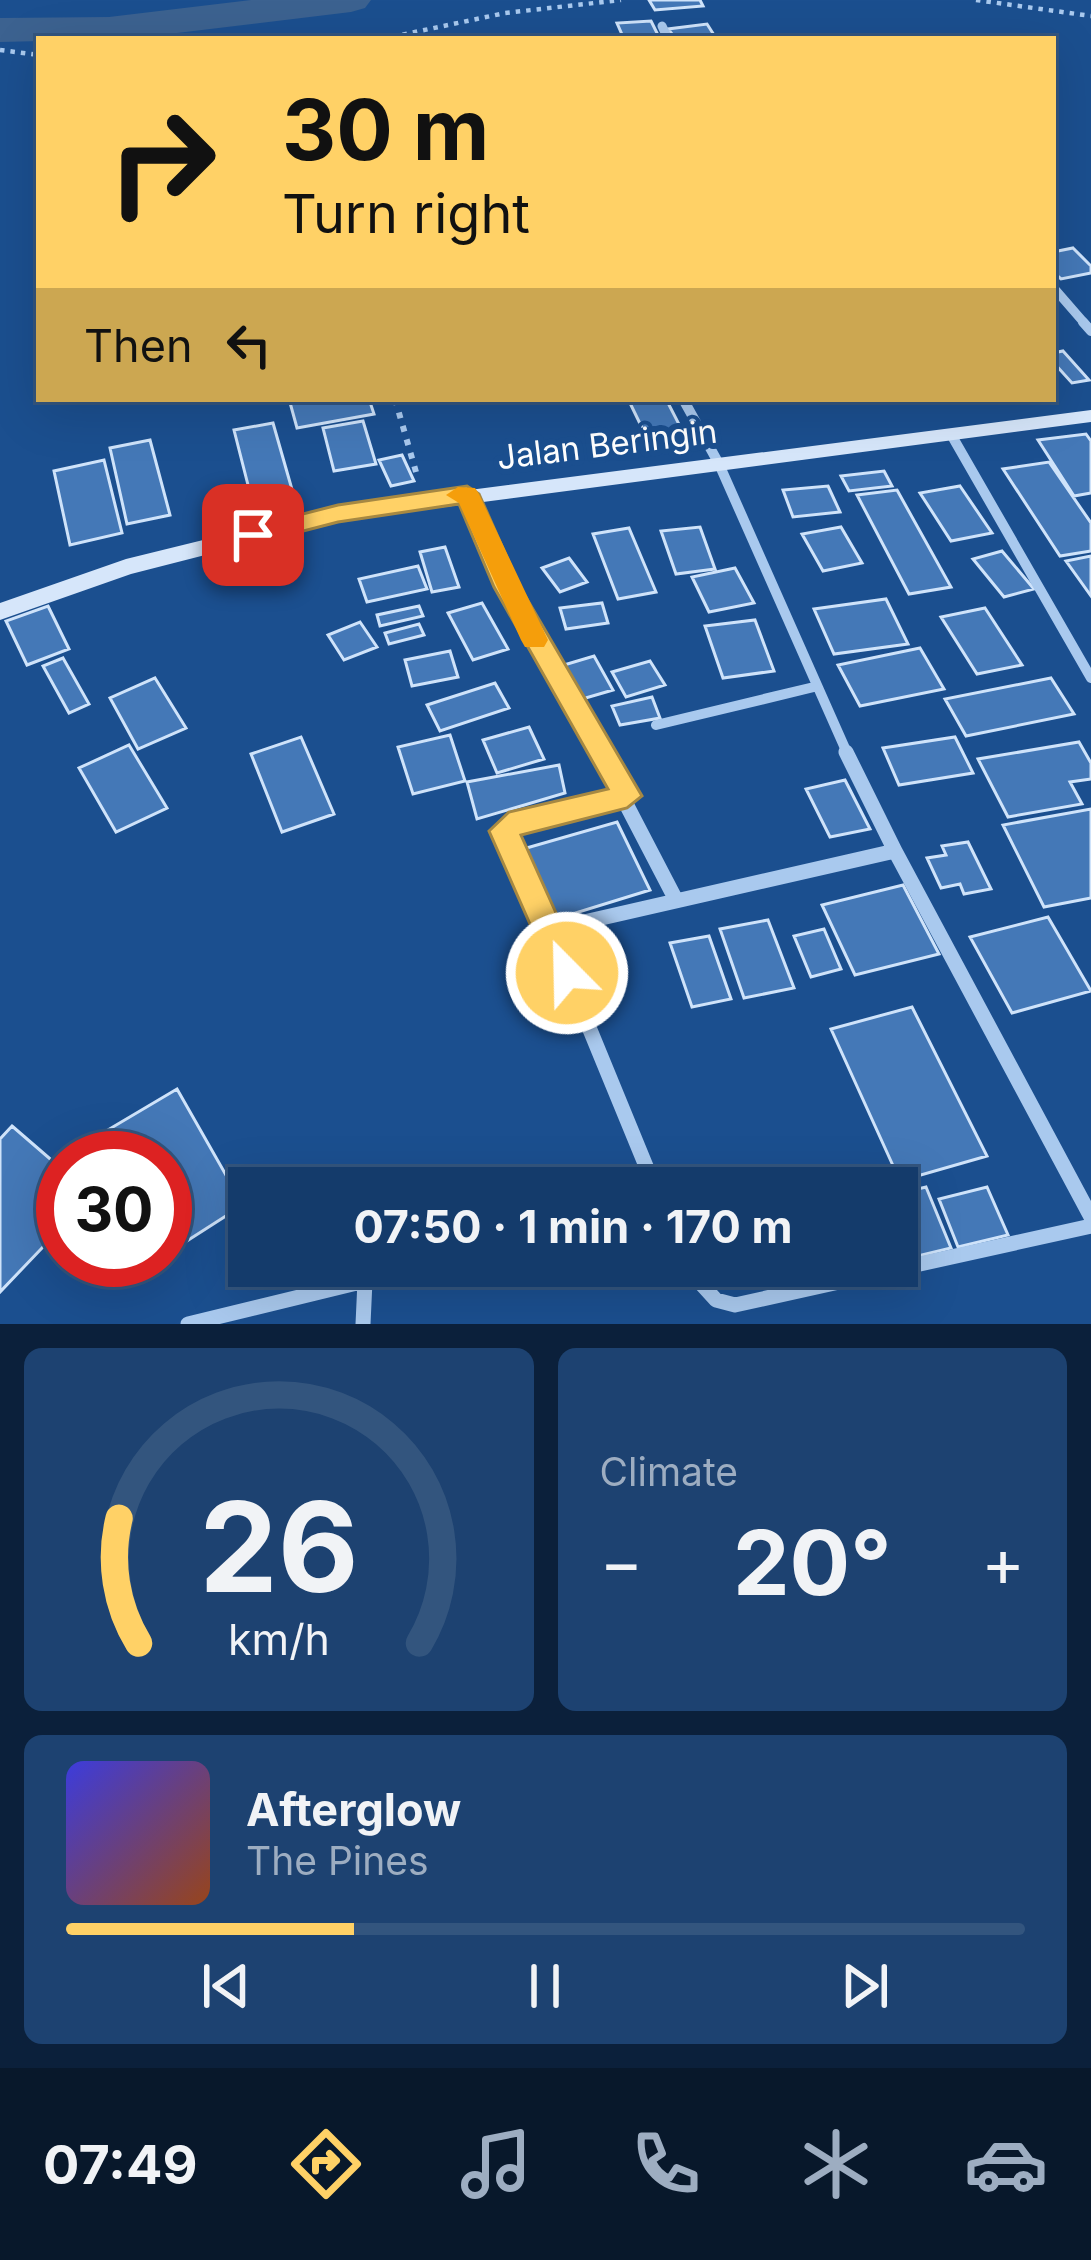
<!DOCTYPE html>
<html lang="en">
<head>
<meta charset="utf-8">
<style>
	body { margin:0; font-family:Inter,sans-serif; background:#1d4271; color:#f1f3f6; height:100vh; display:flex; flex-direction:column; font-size:45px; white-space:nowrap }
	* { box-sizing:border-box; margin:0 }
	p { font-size:39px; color:#9dadc1 }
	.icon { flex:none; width:66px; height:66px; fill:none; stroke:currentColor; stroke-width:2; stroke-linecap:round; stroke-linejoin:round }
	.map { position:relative; height:1324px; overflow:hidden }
	.panel { display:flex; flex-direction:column; gap:24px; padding:24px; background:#0b203b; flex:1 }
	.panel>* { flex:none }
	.top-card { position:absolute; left:36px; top:36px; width:1020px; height:366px; border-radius:0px; box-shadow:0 12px 48px #0002,0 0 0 3px #33557e; background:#ffd166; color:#111; overflow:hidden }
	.speed { position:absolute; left:36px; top:1131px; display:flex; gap:24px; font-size:60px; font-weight:700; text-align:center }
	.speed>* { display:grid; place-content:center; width:156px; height:156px; border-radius:50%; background:#143b6b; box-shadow:0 12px 48px #0002,0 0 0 3px #33557e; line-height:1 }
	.speed .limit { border:18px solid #d22; background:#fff; color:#111 }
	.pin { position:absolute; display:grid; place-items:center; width:102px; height:102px; color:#fff; margin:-51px; border-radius:24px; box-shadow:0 6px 18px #0006 }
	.me { position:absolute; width:132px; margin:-66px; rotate:337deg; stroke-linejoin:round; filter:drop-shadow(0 0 9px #0008) }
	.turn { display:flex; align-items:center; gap:42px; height:252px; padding:0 48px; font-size:54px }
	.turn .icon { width:156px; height:156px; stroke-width:2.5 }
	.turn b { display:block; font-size:84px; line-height:102px }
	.then { display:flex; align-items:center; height:114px; padding:0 48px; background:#0003; gap:24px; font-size:45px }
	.big { font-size:90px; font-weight:700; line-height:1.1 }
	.panel .tile { flex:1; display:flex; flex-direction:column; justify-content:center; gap:18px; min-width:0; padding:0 42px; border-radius:18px; background:#1d4271 }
	.panel .dial { align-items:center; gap:0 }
	.dial svg { height:312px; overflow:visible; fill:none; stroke:#33557e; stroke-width:7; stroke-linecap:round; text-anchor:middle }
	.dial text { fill:#f1f3f6; stroke:none }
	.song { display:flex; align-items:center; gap:36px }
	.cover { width:144px; height:144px; border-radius:18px; background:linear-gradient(135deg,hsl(240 70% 55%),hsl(20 70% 35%)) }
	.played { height:12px; border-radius:6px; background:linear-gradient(90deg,#ffd166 30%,#33557e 30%) }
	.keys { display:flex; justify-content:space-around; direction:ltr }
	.heat { display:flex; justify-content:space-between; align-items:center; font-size:66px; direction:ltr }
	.panel .tiles { flex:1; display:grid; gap:24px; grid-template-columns:1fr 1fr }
	.tile:last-child { grid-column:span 2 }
	.trip { position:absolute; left:228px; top:1167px; width:690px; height:120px; border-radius:0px; background:#143b6b; box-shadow:0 12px 48px #0002,0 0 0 3px #33557e; font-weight:700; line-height:120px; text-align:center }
	.menu { display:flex; height:192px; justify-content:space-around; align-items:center; background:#08182b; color:#9dadc1 }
	.menu .icon { width:84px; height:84px }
	.menu .selected { color:#ffd166 }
	.menu b { font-size:54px; color:#f1f3f6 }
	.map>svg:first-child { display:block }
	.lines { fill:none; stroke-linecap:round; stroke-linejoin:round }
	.river { fill:#3c6290; fill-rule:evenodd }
	.building { fill:#4478b7; stroke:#cfe3fa; stroke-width:3 }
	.path-far1 { stroke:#a9c9ee; stroke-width:4.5; stroke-dasharray:4.5 6; stroke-linecap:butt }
	.path { stroke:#a9c9ee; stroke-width:6; stroke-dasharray:6 8; stroke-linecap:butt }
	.street-far2 { stroke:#a9c9ee; stroke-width:9 }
	.street-far1 { stroke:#a9c9ee; stroke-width:10 }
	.street { stroke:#a9c9ee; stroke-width:15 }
	.secondary { fill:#d6e6fa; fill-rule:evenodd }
	.route { fill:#ffd166; stroke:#a68842; stroke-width:3 }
	.slow { fill:#f59e0b }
	.labels { text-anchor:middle; stroke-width:12; stroke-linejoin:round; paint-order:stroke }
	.street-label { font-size:33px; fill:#fff; stroke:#1b4f8f }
</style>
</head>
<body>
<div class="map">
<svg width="1091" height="1324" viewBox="0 0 1091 1324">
	<rect width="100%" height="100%" fill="#1b4f8f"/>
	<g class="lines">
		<path class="river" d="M251,0H371L365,8L351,12L127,39L0,42V18L109,17Z"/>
	</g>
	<path class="building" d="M649,0H700L703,6L655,10Z
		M651,21L660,39H624L617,23Z
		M707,24L714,35L676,39L668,29Z
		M1073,248L1091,266V273L1061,279L1053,272V252Z
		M1063,351L1089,380L1072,383L1053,362V353Z
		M289,399H369L374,414L297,428Z
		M628,399H666L683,432L647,438Z
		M363,421L376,464L334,471L323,428Z
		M273,423L293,493L262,500L264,511L221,518L217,490L248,485L234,430Z
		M1086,434L1091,441V493L1074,496L1038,440Z
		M150,440L170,515L127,524L110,448Z
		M402,455L414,481L391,486L379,460Z
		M104,460L122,533L70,545L54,471Z
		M1049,462L1091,523V551L1060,556L1003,469Z
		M884,471L892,486L849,491L841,476Z
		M828,486L840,512L793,517L783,490Z
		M960,486L992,533L951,541L920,493Z
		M897,490L951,587L909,594L857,495Z
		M700,527L715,569L676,574L661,531Z
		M841,527L862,563L823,571L802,534Z
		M629,528L656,592L618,599L593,534Z
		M445,547L459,587L432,592L420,552Z
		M1002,551L1034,589L1004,597L973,559Z
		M1091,556V596L1066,561Z
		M569,558L587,582L560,592L542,568Z
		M418,566L427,589L367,602L359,579Z
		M735,568L754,603L709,612L692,577Z
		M886,599L908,644L834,654L814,609Z
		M482,603L508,649L473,660L448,613Z
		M602,603L608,623L566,629L560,608Z
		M48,606L69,649L27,665L6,621Z
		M419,606L423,616L380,626L377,615Z
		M985,608L1022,665L977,674L941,617Z
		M755,620L774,671L723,678L705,626Z
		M360,622L377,647L344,660L328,635Z
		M419,624L424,635L389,644L385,633Z
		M920,648L944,689L860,706L838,665Z
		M450,651L458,677L412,686L405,660Z
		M594,656L613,690L572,702L554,668Z
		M63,658L89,704L69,713L43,666Z
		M650,661L665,685L626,697L612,672Z
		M155,678L186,728L138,749L110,698Z
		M1051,678L1074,714L966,736L945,699Z
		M495,683L509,708L440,731L427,705Z
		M652,697L660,718L620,725L612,706Z
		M529,727L544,759L497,773L483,740Z
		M450,735L465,781L413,794L398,747Z
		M301,737L334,814L282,832L251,754Z
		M955,737L973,773L899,785L883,748Z
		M1079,742L1091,763V779L1070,782L1082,804L1008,817L978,759Z
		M129,745L167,808L116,832L79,768Z
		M559,765L565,793L477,819L467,782Z
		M845,780L870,829L830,837L806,789Z
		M1091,809V898L1044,907L1003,825Z
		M617,822L650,890L553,920L523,849Z
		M968,842L991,889L964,894L960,884L941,888L927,858L946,855L942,846Z
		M903,885L939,954L855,975L822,905Z
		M1048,917L1091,991L1012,1013L970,937Z
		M768,920L794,988L744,998L720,929Z
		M824,929L841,969L811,977L794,936Z
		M709,936L731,999L692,1007L670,943Z
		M912,1007L987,1156L900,1181L831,1029Z
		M177,1089L243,1205L165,1255V1158H113L101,1134Z
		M12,1126L63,1170V1226L0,1292V1139Z
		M926,1187L951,1248L897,1261V1194Z
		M987,1187L1008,1235L958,1247L939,1199Z"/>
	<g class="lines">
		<path class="path-far1" d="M976,0L1091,16
			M382,39L505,13L621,0
			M0,50L39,55"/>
		<path class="path" d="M395,399L418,479"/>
		<path class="street-far2" d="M662,26L668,39
			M1053,287L1086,325"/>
		<path class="street-far1" d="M1083,322L1091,331
			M683,399L719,464L848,755
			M952,436L1091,678
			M467,494L601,755
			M656,725L814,687"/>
		<path class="street" d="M599,752L676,900
			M627,796L512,823L505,839L549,930L655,1188
			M895,851L1091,1217
			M549,930L895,851L846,752
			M685,1266L716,1300L735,1305L1091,1226
			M188,1324L365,1281L457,1266
			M363,1324L365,1281"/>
		<path class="secondary" d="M1091,410V422L338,521L131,574L0,620V603L126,559L338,507Z"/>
	</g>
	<path class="route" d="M467,486L479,494L520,587L642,796L627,808L521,835L583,973L578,983L567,988L556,983L489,831L509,812L608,789L494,587L459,504L338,522L253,544L240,535L244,529L338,505Z"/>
	<path class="slow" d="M458,487L475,488L479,494L548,640L544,647H525L521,640L459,503L446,495Z"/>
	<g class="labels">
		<g class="street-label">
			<text transform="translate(607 444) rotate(-7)" y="12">Jalan Beringin</text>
		</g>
	</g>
</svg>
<div class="speed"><div class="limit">30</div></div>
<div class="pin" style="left:253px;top:535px;background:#d93025"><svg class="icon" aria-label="arrive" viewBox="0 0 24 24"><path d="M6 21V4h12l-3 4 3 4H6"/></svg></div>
<svg class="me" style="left:567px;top:973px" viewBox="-20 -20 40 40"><circle r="17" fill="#ffd166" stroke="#fff" stroke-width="3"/><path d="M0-11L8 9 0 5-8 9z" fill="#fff"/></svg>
<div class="trip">07:50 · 1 min · 170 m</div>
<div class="top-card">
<div class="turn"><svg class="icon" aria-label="right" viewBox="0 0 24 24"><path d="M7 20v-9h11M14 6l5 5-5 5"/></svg><div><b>30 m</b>Turn right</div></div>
<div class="then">Then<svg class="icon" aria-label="left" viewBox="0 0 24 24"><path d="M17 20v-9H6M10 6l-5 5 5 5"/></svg></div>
</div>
</div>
<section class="panel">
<div class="tiles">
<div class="tile dial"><svg viewBox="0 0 100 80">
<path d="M14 69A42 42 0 1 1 86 69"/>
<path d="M14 69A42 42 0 0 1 9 37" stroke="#ffd166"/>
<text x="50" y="56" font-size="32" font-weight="700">26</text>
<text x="50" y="72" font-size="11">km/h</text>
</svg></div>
<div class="tile"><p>Climate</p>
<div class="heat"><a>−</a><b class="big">20°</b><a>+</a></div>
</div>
<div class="tile">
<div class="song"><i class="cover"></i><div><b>Afterglow</b><p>The Pines</p></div></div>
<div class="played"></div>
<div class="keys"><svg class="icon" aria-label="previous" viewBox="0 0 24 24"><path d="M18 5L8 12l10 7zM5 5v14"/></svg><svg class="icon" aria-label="pause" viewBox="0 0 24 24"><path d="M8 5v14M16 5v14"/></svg><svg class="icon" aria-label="next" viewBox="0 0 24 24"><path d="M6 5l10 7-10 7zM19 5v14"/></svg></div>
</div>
</div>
</section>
<nav class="menu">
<b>07:49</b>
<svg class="icon selected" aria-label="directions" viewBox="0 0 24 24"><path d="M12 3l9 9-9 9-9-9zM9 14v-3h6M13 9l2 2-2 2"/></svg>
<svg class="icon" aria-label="music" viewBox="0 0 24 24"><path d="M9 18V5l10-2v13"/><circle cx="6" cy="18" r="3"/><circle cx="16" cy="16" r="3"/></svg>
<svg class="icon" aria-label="phone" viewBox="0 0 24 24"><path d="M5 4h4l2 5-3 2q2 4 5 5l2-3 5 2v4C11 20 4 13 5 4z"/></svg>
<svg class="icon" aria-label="climate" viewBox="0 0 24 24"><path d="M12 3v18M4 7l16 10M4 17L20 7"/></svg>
<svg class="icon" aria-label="car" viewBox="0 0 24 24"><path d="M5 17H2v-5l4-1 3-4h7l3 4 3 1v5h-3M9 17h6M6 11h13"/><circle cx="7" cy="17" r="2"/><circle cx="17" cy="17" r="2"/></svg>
</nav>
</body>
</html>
